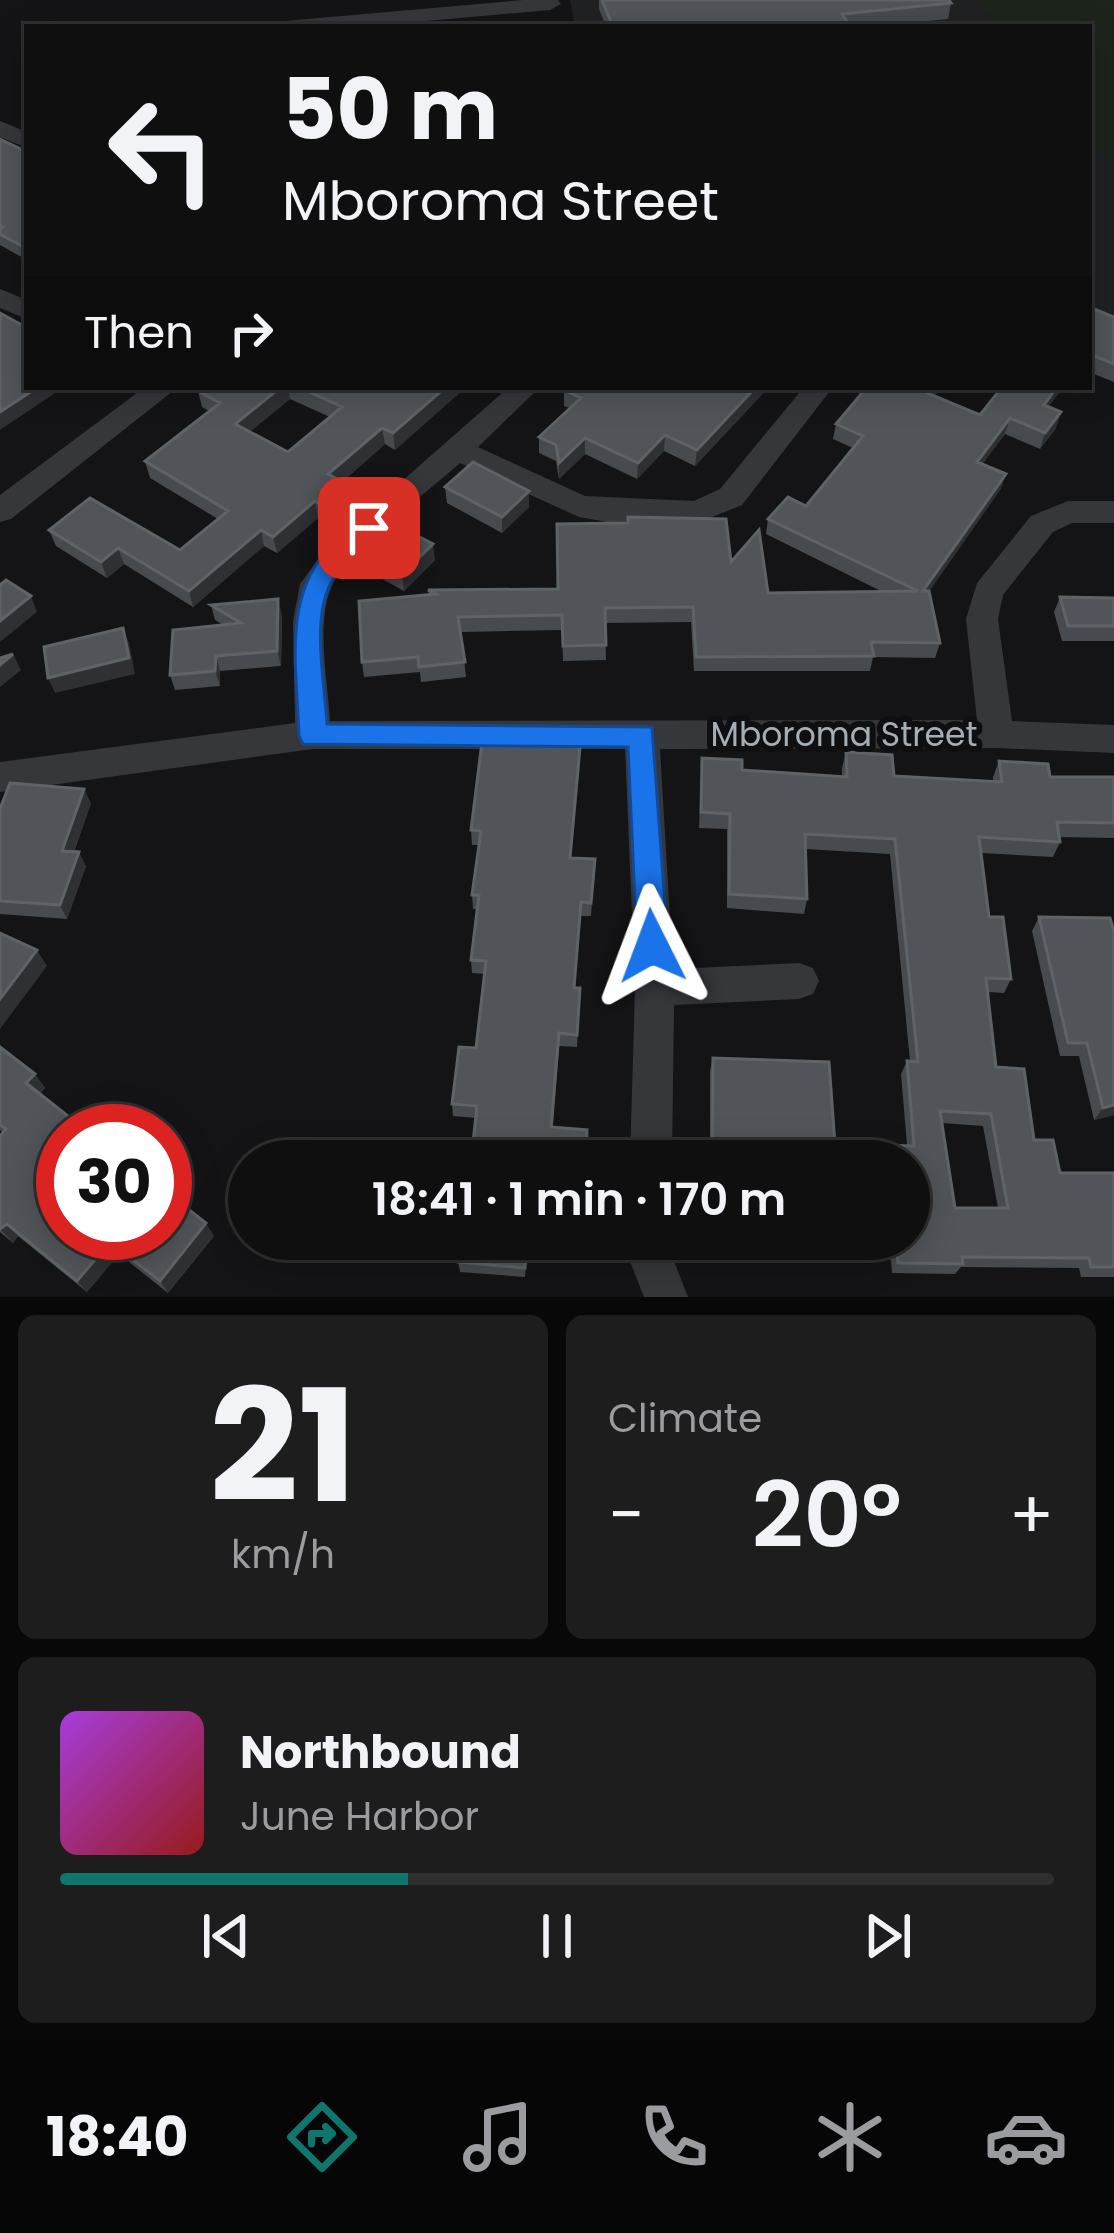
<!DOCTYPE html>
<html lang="en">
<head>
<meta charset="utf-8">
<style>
	body { margin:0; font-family:Poppins,sans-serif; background:#1d1d1e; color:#f1f3f6; height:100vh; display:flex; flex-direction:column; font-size:45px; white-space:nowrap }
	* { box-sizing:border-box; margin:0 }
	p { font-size:39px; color:#9b9c9f }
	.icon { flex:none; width:66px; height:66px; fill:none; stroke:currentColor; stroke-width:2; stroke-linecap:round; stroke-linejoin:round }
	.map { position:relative; height:1297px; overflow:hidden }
	.details { display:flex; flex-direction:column; gap:18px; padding:18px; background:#080809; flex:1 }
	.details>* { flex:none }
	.guide { position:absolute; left:24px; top:24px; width:1068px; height:366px; border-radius:0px; box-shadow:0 6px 30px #0003,0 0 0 3px #2f2f30; background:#0f0f10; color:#f1f3f6; overflow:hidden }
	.speed { position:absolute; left:36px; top:1104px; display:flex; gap:24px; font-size:60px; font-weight:700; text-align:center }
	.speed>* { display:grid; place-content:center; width:156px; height:156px; border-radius:50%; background:#0f0f10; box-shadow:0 6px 30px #0003,0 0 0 3px #2f2f30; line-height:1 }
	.speed .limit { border:18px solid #d22; background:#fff; color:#111 }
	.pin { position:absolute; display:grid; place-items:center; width:102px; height:102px; color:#fff; margin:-51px; border-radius:24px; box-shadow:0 6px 18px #0006 }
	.me { position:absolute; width:132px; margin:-66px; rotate:357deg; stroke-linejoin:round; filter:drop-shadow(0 0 9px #0008) }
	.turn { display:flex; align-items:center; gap:42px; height:252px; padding:0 60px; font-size:54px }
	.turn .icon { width:156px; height:156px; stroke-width:2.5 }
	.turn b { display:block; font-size:84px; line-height:102px }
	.then { display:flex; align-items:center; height:114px; padding:0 60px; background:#0003; gap:24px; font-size:45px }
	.big { font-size:90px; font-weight:600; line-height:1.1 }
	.details .card { flex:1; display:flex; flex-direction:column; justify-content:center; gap:18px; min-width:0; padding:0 42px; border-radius:18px; background:#1d1d1e }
	.details .dial { align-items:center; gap:0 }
	.dial b { font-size:156px; line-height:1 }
	.song { display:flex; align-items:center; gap:36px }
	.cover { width:144px; height:144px; border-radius:18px; background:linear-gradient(135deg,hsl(280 70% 55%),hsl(0 70% 35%)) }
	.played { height:12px; border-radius:6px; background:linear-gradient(90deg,#0f766e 35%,#2f2f30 35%) }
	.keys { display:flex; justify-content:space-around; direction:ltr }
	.heat { display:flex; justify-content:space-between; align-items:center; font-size:66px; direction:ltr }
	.details .tiles { flex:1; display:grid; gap:18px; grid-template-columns:1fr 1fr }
	.card:last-child { grid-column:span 2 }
	.trip { position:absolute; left:228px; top:1140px; width:702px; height:120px; border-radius:60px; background:#0f0f10; box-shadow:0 6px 30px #0003,0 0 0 3px #2f2f30; font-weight:600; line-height:120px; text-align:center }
	.tabs { display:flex; height:192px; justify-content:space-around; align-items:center; background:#060606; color:#9b9c9f }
	.tabs .icon { width:84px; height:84px }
	.tabs .active { color:#0f766e }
	.tabs b { font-size:54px; color:#f1f3f6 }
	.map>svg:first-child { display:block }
	.built { fill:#202123 }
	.green { fill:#1c241c }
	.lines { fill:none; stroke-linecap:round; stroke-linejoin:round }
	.street { fill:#35373b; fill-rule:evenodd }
	.wall { fill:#474a4e; fill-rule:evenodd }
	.shaded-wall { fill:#2e3033 }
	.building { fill:#515559; stroke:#5e6368; stroke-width:3; fill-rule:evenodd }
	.route { fill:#1a73e8; stroke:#114b97; stroke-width:3 }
	.labels { text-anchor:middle; stroke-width:12; stroke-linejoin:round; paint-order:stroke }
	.street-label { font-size:33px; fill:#a5adb7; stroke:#0f0f11 }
</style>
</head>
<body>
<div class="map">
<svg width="1114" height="1297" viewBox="0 0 1114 1297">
	<rect width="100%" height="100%" fill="#141416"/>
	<path class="built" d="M570,0H1114V330L1089,320V27H575Z"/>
	<path class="green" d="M977,0H1114V160L1089,143V27H997Z"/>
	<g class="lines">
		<path class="street" d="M523,0H558L561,4L550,10L359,27H274L285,21Z
			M0,121L27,132V148L0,137Z
			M0,289L27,300V319L0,308Z
			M145,387H178L11,519L0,522V495Z
			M509,387H540L478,447L585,496L694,501L720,489L804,387H833L742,505L697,523L607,522L579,517L460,463C430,490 344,555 331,588C316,626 328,681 330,721L977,720L966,619L977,583L1031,516L1068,501H1114V523H1072L1053,532L1003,595L998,619L1012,721L1114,725V753L996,748L660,749L673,969L799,963L813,968L819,981L813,994L799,999L674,1005L672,1161H630L635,988L625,749H313L0,792V762L295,723L293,621L300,584L328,546Z
			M628,1239H672V1256L688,1297H644L628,1256Z"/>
	</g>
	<path class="wall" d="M599,0H949L951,3L948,19L864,27H606L599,9Z
		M0,139L27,152V260L0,245Z
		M1089,307L1114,317V382L1089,372Z
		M203,387H466L395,450L385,444L342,482L346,484L348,500L325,521L318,518L277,553L264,546L193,607L124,564L107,578L56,546L49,530L180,550L218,519L150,478L145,461L209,411L202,407L198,391ZM290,399L330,417L288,452L249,432Z
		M567,387H769L695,466L664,451L637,479L585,454L559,479L556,461L539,453V437L570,408L564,406V390Z
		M934,396L980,415L1049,407L1056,428L1040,449L1005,434L982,464L1006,474L1000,490L929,591L940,643L935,658L873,657L870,671H694L691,622L605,623L606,660L563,661L562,630L461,632L466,677L421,682L420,672L364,677L362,662L429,595L428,590L558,589L731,562L768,593L883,592L766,534L768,519L806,506L853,448L833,439L836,424Z
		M445,487L529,507L502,533L447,503Z
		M371,558L435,560L404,591L373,574Z
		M1060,597L1114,598V641H1062L1054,612Z
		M211,605L282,615L281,666L220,671V686L175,690L170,675L223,625L215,620Z
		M846,752L894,776L993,782V777L999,761L1050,777H1114V838L1059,837L1060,842L1053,857L981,853L989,917L1011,979L1004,993L988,992L996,1067L1034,1140L1060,1173H1114V1277H1081L1079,1268L961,1267L955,1274L892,1273L891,1260L793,1256V1251L709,1244V1239H909V1161H710V1071L713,1058L835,1144L907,1145L901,1074L907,1061H910L890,854L805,849L807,899L804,914L727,908V829L699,828L702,758L742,770L842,777V768ZM942,1123L983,1126L998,1208H955Z
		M580,762L571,858L595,859L591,916H580L575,988H580L577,1047L559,1046L553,1127L586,1161L476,1118L453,1116L452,1104L476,1048L485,974L472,973L471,960L478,909H473L472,895L479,845H472L471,830Z
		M91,803L74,852L86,866L67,919L0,914V809Z
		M1039,917L1114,1115L1094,1120L1079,1056H1060L1032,931Z
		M0,1047L35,1074L45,1088L40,1094L214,1236L168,1293L119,1254L87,1292L18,1236L13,1243L0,1232V1136L3,1133L0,1130Z
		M461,1239H528L525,1277L460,1272L458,1262Z"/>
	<path class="shaded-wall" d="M38,387H64L0,430V412Z
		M281,387H288L290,399L239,441L235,424Z
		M446,387H466L395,450L393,433Z
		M756,387H769L695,466L697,450Z
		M932,387H942L923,408L927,393Z
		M1057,387H1064L1038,420L1044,405Z
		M1061,412L1056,428L1040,449L1045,433Z
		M1010,418L1005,434L973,477L977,462Z
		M382,428L385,444L331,491L328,474Z
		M665,435L664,451L637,479L638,463Z
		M585,438V454L559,479V463Z
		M1006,474L1000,490L919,606L923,591Z
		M346,484L348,500L325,521L322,505Z
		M529,491V507L502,533V517Z
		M315,501L318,518L277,553L273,537Z
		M261,530L264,546L193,607L189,591Z
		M433,544L435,560L404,591L402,575Z
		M118,548L124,564L107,578L101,562Z
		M31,596L37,612L0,642V621Z
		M278,599L282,615L281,666L277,651Z
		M123,628L129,643L135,674L55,693L48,678Z
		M13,654L21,670L0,687V665Z
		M216,656L220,671V686L215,671Z
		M84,789L91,803L69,865L62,851Z
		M79,852L86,866L67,919L60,905Z
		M37,950L47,966L0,1029V999Z
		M35,1074L45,1088L36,1098L26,1083Z
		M1114,1105V1115L1094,1120L1103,1108Z
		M206,1223L214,1236L168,1293L160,1281Z
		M7,1224L18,1236L13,1243L1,1230Z
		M110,1242L119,1254L87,1292L77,1281Z"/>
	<path class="building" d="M602,0H949L951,3L842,14L850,27H613Z
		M0,139L27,152V249L0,234V229L3,227L0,226Z
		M1089,307L1114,317V364L1089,354Z
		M0,313L27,328V387H38L0,412Z
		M203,387H281L235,424L288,452L342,407L298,387H446L393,433L382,428L328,474L346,484L322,505L315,501L273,537L261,530L189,591L118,548L101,562L49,530L90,498L180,550L228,511L145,461L220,403L198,391Z
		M567,387H756L697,450L665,435L638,463L585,438L559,463L556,445L539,437L581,398L564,390Z
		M867,387H932L927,393L980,415L1002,387H1057L1044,405L1061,412L1045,433L1010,418L977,462L1006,474L923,591H929L940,643L871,642L874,656L696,657L693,607L605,608L606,645L563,646L562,615L458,617L465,662L419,667L418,657L362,662L359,601L436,594L428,590L558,589L557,524L628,523V517L726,519L731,562L759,530L768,593L918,591L768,519L788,497L806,506L863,436L836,424Z
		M473,462L529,491L502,517L445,487Z
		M402,528L433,544L402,575L371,558Z
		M6,580L31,596L0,621V585Z
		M1060,597L1114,598V626H1068Z
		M278,599L277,651L216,656L215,671L170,675L173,630L241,623L211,605Z
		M123,628L129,658L48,678L44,647Z
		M13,654L0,665V658Z
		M482,742L580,747L570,858L595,859L591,903L581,902L574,988H580L577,1035L559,1033L551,1127L587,1130L586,1161H471L477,1106L452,1104L459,1047L476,1048L486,961L471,960L479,895H472L481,831L471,830Z
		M846,752L892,755L894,776L1002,782L999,761L1048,764L1050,777H1114V823L1057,822L1060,842L979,837L989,917H1003L1011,979L986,978L996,1067L1024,1069L1034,1140H1053L1060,1173H1114V1267H1091L1089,1258L962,1257L963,1264L898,1263L897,1250L798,1245L797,1241L776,1239H909V1161H712L713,1058L829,1062L835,1144L914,1146L907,1061L918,1062L895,839L805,834L807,899L729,894L730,814L701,812L702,758L742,760V770L847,777ZM940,1111L991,1114L1008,1208H955Z
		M10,783L84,789L62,851L79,852L60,905L0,901V809Z
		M1039,917L1110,918L1114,932V1105L1103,1108L1087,1043H1068Z
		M0,933L37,950L0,999Z
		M0,1047L35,1074L26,1083L87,1131H63V1233H165V1191L206,1223L160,1281L110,1242L77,1281L7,1224L0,1229V1136L6,1129L0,1125Z
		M461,1239H527L525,1268L458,1262Z"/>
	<path class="route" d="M369,518L381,528C367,549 343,560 331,583C311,620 325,683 327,724L652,727L668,946L664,956L652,960L641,956L637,946L628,747L303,744L299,736C297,668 280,588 338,540C348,531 356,522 369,518Z"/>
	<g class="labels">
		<g class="street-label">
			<text x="844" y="746">Mboroma Street</text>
		</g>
	</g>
</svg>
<div class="speed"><div class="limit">30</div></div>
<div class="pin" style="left:369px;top:528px;background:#d93025"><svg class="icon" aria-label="arrive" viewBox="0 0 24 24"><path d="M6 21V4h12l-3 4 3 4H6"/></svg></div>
<svg class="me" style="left:652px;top:946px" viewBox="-20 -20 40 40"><path d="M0-17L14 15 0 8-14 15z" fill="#1a73e8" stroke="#fff" stroke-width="4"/></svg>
<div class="trip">18:41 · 1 min · 170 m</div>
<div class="guide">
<div class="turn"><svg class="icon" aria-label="left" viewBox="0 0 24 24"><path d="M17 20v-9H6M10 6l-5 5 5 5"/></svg><div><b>50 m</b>Mboroma Street</div></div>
<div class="then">Then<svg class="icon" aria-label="right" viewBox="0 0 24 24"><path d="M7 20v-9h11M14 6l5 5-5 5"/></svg></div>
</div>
</div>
<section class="details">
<div class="tiles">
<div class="card dial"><b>21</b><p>km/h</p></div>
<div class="card"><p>Climate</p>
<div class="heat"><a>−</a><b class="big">20°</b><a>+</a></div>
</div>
<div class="card">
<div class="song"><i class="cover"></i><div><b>Northbound</b><p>June Harbor</p></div></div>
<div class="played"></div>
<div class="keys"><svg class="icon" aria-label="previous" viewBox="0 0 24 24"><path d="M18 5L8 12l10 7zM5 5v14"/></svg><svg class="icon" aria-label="pause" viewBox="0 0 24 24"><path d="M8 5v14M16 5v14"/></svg><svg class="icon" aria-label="next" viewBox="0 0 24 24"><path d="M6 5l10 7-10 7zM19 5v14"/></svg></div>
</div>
</div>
</section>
<nav class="tabs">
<b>18:40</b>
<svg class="icon active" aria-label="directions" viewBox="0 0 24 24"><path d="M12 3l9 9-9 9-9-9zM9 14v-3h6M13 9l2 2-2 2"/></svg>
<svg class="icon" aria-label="music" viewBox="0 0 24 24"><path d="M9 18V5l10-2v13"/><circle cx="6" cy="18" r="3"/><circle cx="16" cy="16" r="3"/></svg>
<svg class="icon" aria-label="phone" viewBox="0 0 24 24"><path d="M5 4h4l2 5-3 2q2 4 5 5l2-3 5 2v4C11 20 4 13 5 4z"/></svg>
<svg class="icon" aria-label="climate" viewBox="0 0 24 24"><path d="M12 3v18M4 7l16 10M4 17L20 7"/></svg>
<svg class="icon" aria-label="car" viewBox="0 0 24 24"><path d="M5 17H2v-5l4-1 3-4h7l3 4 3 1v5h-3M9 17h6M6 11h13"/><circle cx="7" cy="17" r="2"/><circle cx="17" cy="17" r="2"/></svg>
</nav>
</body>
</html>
